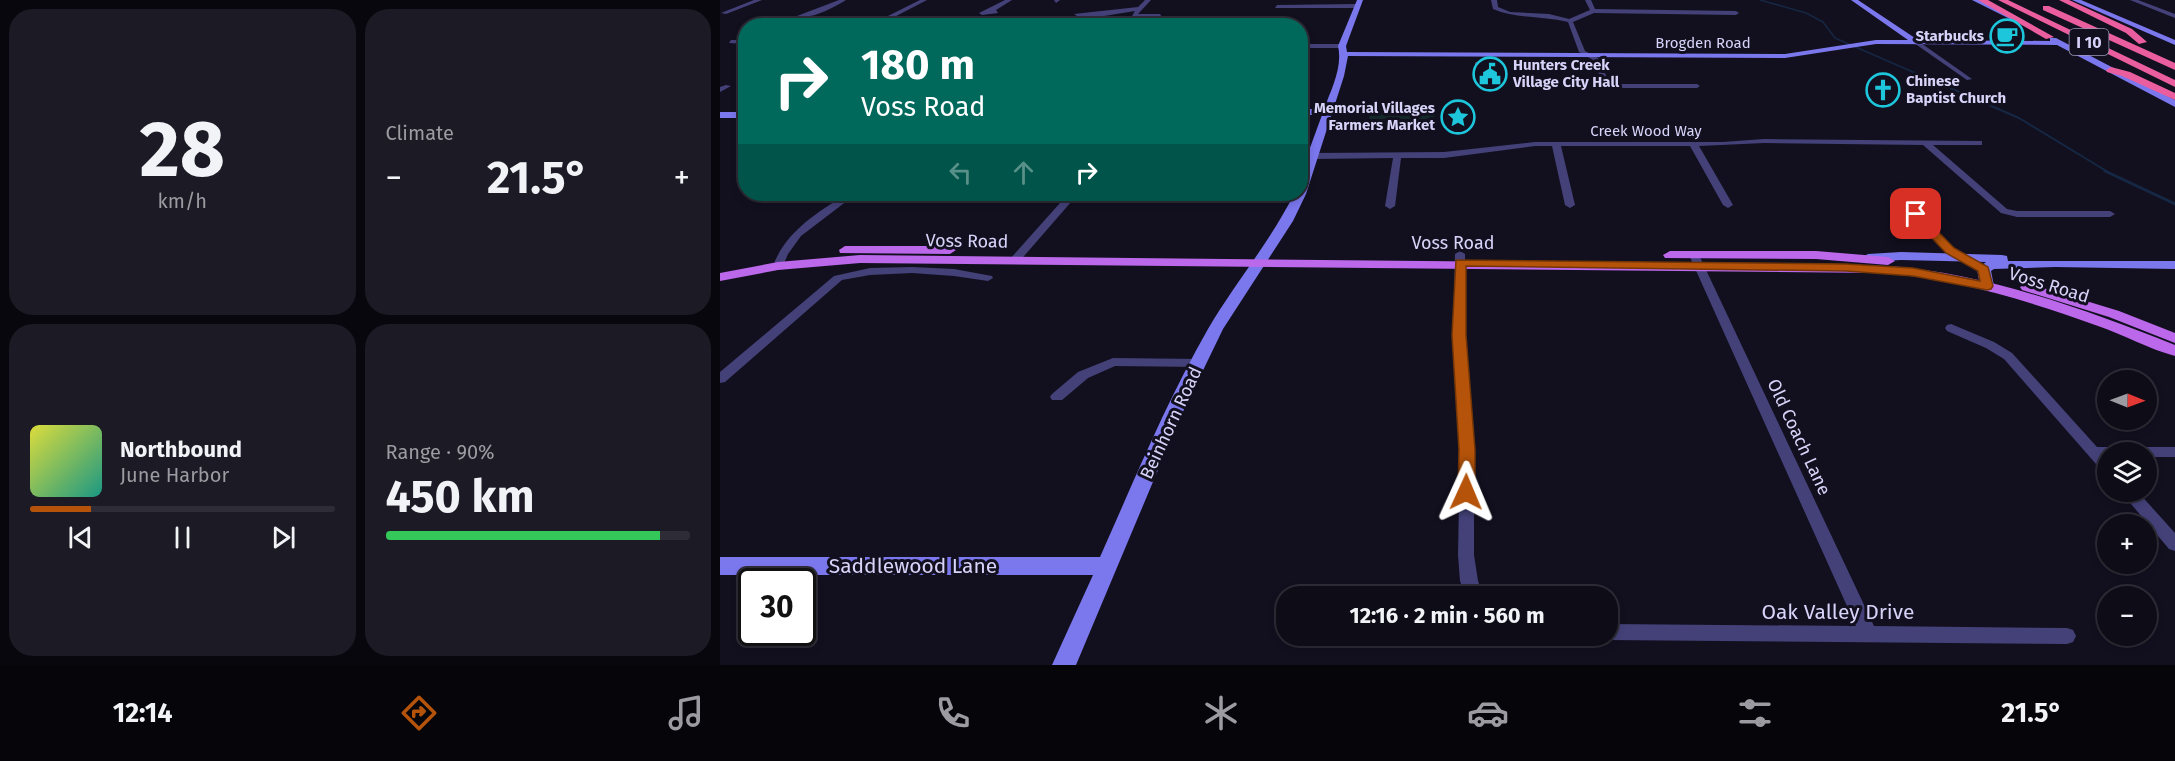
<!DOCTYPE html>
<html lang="en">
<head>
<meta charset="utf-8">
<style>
	body { margin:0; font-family:"Fira Sans",sans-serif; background:#1c1a24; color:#f1f3f6; height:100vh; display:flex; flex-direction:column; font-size:22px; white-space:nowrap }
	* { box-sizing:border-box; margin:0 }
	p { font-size:20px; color:#9b9ba1 }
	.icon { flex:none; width:33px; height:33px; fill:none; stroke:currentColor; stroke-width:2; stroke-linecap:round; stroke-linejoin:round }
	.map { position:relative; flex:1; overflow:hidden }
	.panel { display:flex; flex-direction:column; gap:9px; padding:9px; background:#08070d; width:720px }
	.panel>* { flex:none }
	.hud { position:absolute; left:18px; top:18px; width:570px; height:183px; border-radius:24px; box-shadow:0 3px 9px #0003,0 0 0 2px #2e2c36; background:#00695c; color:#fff; overflow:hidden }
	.needle { width:39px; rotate:91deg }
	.controls { position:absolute; left:1377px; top:370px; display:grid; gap:12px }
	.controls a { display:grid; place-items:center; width:60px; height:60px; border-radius:50%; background:#0e0c17; box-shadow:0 3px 9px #0003,0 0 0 2px #2e2c36; font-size:30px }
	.speed { position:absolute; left:18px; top:568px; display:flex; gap:12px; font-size:30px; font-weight:700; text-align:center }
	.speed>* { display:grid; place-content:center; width:78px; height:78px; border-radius:50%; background:#0e0c17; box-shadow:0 3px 9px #0003,0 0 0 2px #2e2c36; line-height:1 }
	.speed .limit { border:3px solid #111; border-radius:9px; background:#fff; color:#111 }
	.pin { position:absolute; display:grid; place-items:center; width:51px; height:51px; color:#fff; margin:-26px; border-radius:12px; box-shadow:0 3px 9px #0006 }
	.me { position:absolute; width:66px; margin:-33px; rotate:1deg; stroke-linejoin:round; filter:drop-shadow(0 0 4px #0008) }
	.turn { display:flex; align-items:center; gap:21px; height:126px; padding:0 24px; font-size:27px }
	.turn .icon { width:78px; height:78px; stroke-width:2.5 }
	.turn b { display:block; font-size:42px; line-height:51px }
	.lanes { display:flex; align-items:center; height:57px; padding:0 24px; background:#0003; justify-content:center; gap:30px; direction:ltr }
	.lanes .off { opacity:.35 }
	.big { font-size:45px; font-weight:700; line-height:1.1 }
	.panel .card { flex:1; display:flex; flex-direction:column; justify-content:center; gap:9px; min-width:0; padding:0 21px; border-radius:24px; background:#1c1a24 }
	.panel .dial { align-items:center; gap:0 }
	.dial b { font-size:78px; line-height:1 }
	.song { display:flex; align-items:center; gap:18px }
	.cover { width:72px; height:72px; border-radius:9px; background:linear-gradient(135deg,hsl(60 70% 55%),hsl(170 70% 35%)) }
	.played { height:6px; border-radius:3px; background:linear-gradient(90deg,#b45309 20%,#2e2c36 20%) }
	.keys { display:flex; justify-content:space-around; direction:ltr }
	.heat { display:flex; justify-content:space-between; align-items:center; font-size:33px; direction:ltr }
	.charge { height:9px; border-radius:4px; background:linear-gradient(90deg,#34c759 90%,#2e2c36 0) }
	.panel .tiles { flex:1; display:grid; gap:9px; grid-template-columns:repeat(2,1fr) }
	.trip { position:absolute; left:556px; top:586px; width:342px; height:60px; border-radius:24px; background:#0e0c17; box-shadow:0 3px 9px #0003,0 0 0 2px #2e2c36; font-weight:700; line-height:60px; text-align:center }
	.dock { display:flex; height:96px; justify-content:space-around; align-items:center; background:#060509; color:#9b9ba1 }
	.dock .icon { width:42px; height:42px }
	.dock .on { color:#b45309 }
	.dock b { font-size:27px; color:#f1f3f6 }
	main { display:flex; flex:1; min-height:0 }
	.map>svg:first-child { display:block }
	.green { fill:#132828 }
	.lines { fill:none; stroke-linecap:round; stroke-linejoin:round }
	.stream-far2 { stroke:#152743; stroke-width:1.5 }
	.stream-far1 { stroke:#152743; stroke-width:2 }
	.stream { stroke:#152743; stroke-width:3 }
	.street { fill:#434178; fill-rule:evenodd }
	.secondary { fill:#7b77ed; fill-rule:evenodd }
	.primary { fill:#bc68eb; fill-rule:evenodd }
	.highway { fill:#ea5e9f; fill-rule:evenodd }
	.wall { fill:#322b4a }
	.building { fill:#433d5d; stroke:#5b5475; stroke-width:1.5 }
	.route { fill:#b45309; stroke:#753606; stroke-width:1.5 }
	.labels { text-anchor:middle; stroke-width:6; stroke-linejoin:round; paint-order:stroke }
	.far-poi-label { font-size:15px; font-weight:bold; fill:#d8d3f9; stroke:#12101f; text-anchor:end }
	.far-street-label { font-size:15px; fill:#d8d3f9; stroke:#12101f }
	.shield { fill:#12101f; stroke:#9d98b8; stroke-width:1.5 }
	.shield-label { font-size:16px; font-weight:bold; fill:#d8d3f9 }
	.street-label { font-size:18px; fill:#d8d3f9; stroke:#12101f }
	.near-street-label { font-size:21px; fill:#d8d3f9; stroke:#12101f }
</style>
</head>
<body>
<main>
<section class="panel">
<div class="tiles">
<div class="card dial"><b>28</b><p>km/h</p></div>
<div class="card"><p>Climate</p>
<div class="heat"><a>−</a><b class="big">21.5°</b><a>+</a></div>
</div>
<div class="card">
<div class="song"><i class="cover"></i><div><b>Northbound</b><p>June Harbor</p></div></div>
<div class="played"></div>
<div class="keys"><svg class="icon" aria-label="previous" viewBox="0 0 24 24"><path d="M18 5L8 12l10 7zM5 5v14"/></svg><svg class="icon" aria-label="pause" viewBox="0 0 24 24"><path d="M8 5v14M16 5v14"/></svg><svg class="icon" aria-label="next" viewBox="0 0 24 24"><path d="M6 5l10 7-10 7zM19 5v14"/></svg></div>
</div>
<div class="card"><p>Range · 90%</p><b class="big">450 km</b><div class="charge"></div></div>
</div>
</section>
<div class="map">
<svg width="1455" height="665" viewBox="0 0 1455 665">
	<rect width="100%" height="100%" fill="#12101f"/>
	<path class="green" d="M651,109H715L714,119H649Z"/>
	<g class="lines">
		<path class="stream-far2" d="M1040,0L1086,13L1103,22L1115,38L1202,76"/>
		<path class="stream-far1" d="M1198,74L1299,118L1388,172"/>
		<path class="stream" d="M1385,171L1455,204"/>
		<path class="street" d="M34,0H42L6,14L1,13Z
			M119,0H126C113,8 91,20 77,16Z
			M200,0H207L157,26H148Z
			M285,0H292L276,10L278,13L262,15L259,13Z
			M334,0H340L336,3Z
			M425,0H431L418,14H440L442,17L412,16L415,11L384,16H357L354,14L418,7Z
			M771,0H777L778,7L790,12L829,14L849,19L870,10L865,0H871L875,9L1016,11L1019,13L1016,15L874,13L853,22L865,51L878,58L890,84H977L980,86L977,88H887L884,86L873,60L859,52L848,22C823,16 797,19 773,9Z
			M1410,0H1418L1455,14V18Z
			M557,5L637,4L640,6L637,8H555Z
			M11,40H26V44L9,43Z
			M1194,41H1198L1252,79L1247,80L1194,43Z
			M580,44H622L625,46L622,48H580Z
			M6,85L11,86L0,92V87Z
			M1044,139L1259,141H1262V145H1213L1287,209L1297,211H1390L1395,214L1390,217H1297L1281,213L1203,145L1044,143L979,146L1013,205L1008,208L1003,205L970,146H841L855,205L850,208L845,205L832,146H815L724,158H681L675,206L670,209L665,206L673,158L594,159L590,156L594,153L724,152L815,142H1003Z
			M126,194H136L81,236L68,254L62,268H54L53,266C66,231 96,214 126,194Z
			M348,194H358L298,263H290L289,261L290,259Z
			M1181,204L1198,212L1234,249L1268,267L1269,269L1268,271H1260L1226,253L1192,216L1178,209V205Z
			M740,251L745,254V335L754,450V555L758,581L764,597H746L740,581L738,555L740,450L733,335L735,254Z
			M974,252L979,255L1154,626L1347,628L1353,630L1356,636L1353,642L1347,644L888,640L882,638L881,636H888V624L1136,626L969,255Z
			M192,267L234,269L272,276L273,278L268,281L234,276L192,273L150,275L122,280L5,382L0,383V372L114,276L150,268Z
			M1231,324L1274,342L1292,353L1377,447H1455V457H1426V453H1388V473L1383,472L1284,359L1266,348L1227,331L1225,328L1227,325Z
			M393,358L479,359L485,363L479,367L395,366L368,378L342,400H332L330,397L332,394L358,372Z
			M1401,492H1418L1455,533V551L1449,549Z"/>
		<path class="secondary" d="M637,0H643L626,46L627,52L1065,54L1156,40H1188L1131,0H1138L1198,40L1330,41V38H1336L1455,100V107L1337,45L1156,44L1065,58L628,56L624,76L586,194L573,221L503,329L459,420L356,665H332L373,575H0V557H380C414,481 446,402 488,329C515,283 550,242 574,194H580V175L602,115H580V109H604C611,90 623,67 618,46Z
			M1252,0H1260L1300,20L1294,21Z
			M1352,0H1361L1455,40V45Z
			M0,112H26V118H0Z
			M1181,252L1282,255L1287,256L1288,261H1455V269L1335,267L1274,269L1271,271L1274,286L1267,290L1260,286L1257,269L1266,262L1181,260L1148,262L1141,258L1148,254Z"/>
		<path class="primary" d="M125,246H230L236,250L230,254L120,253L119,250Z
			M950,251H1096L1168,257L1175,261L1168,265L1096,259L945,258L943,255Z
			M140,255L1170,266C1268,274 1364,309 1455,345V356C1429,349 1404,335 1378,326C1309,301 1235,278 1161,273L140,263L58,270L0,281V273L58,262Z
			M1307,283L1399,311L1455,333V343L1389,317L1302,290L1300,287Z"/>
		<path class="highway" d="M1258,0H1268L1334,37L1326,39Z
			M1278,0H1288L1455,80V87Z
			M1339,0H1349L1412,29L1427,42L1419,44L1406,33Z
			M1323,6H1329L1455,63V70L1323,10Z
			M1391,67L1410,72L1455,93V100L1402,76L1387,72L1386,70Z"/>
	</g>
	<path class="wall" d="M756,63L779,73L778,82L756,81Z"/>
	<path class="building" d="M756,63H778L779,73H756Z"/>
	<path class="route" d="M1196,211L1199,212L1234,248L1268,267L1273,286L1271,289L1267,290L1193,276L1126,271L746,266V335L755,450V492L753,496L746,498L740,496L738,492L739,450L732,335L736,260L1126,264L1193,268L1260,281L1258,271L1226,253L1192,217L1190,214Z"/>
	<defs>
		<symbol id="cafe-ring" viewBox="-11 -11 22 22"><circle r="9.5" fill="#12101f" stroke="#1dc6db" stroke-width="1.5"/><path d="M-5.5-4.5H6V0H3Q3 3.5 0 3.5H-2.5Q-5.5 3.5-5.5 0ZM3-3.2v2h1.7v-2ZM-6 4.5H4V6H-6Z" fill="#1dc6db"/></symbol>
		<symbol id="civic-ring" viewBox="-11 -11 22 22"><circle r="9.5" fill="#12101f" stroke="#1dc6db" stroke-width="1.5"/><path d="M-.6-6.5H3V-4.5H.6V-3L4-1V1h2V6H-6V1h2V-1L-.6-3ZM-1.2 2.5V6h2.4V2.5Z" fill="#1dc6db"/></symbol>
		<symbol id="church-ring" viewBox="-11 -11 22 22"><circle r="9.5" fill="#12101f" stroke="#1dc6db" stroke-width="1.5"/><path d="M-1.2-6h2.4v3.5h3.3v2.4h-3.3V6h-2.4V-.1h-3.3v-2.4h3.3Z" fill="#1dc6db"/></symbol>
		<symbol id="sight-ring" viewBox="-11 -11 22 22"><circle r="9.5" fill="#12101f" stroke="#1dc6db" stroke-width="1.5"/><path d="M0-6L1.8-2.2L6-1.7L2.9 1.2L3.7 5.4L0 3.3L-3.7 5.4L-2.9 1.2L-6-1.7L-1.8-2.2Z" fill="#1dc6db"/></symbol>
	</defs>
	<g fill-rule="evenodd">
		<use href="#cafe-ring" x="1268" y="17" width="38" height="38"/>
		<use href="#civic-ring" x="751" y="55" width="38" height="38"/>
		<use href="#church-ring" x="1144" y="71" width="38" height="38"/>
		<use href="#sight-ring" x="719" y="98" width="38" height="38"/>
	</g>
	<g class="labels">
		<g class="far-poi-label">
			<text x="1264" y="41">Starbucks</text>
			<text x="793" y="70" text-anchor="start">Hunters Creek<tspan x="793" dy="17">Village City Hall</tspan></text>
			<text x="1186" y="86" text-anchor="start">Chinese<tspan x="1186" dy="17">Baptist Church</tspan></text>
			<text x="715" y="113">Memorial Villages<tspan x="715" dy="17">Farmers Market</tspan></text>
		</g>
		<g class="far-street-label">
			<text x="983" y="48">Brogden Road</text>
			<text x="926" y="136">Creek Wood Way</text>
		</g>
		<rect class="shield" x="1349.5" y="29" width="39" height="26" rx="4.5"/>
		<g class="shield-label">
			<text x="1369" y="48">I 10</text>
		</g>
		<g class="street-label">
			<text transform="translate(247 241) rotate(1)" y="6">Voss Road</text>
			<text x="733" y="249">Voss Road</text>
			<text transform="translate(1329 285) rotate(17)" y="6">Voss Road</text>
			<text transform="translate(451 423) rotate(-65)" y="6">Beinhorn Road</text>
			<text transform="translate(1079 437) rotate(65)" y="6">Old Coach Lane</text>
		</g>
		<g class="near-street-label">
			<text x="193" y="573">Saddlewood Lane</text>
			<text x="1118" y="619">Oak Valley Drive</text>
		</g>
	</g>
</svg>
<div class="controls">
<a><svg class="needle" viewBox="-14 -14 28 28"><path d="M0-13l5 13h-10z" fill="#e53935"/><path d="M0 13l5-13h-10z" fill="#9b9ba1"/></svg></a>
<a><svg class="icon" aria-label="layers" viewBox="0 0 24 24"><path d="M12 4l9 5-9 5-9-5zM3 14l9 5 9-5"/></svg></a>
<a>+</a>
<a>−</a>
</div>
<div class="speed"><div class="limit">30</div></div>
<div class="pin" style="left:1196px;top:214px;background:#d93025"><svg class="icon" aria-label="arrive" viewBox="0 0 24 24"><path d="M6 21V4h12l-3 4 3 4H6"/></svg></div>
<svg class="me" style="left:746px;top:492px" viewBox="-20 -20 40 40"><path d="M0-17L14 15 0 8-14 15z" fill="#b45309" stroke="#fff" stroke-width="4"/></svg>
<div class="trip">12:16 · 2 min · 560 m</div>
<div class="hud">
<div class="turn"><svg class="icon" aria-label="right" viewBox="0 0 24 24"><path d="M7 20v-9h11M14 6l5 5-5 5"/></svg><div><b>180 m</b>Voss Road</div></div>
<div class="lanes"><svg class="icon off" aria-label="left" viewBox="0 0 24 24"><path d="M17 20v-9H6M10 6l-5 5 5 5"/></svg><svg class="icon off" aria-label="ahead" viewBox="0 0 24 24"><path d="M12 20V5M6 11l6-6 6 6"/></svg><svg class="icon" aria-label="right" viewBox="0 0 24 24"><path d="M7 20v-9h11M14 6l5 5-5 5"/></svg></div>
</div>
</div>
</main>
<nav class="dock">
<b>12:14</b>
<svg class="icon on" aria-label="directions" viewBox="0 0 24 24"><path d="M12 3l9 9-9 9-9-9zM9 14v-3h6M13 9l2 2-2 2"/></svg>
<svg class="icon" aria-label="music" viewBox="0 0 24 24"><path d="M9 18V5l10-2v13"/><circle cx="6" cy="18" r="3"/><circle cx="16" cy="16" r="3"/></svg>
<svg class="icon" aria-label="phone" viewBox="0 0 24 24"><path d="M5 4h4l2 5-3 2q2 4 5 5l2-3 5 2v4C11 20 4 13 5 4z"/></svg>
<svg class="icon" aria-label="climate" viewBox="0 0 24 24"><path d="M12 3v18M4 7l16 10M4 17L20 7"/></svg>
<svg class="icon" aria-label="car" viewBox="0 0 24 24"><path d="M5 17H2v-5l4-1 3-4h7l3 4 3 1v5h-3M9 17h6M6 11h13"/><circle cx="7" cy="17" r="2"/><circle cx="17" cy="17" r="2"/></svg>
<svg class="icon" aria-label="filters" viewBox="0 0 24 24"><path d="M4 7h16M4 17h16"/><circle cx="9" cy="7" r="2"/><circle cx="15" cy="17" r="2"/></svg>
<b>21.5°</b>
</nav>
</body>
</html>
